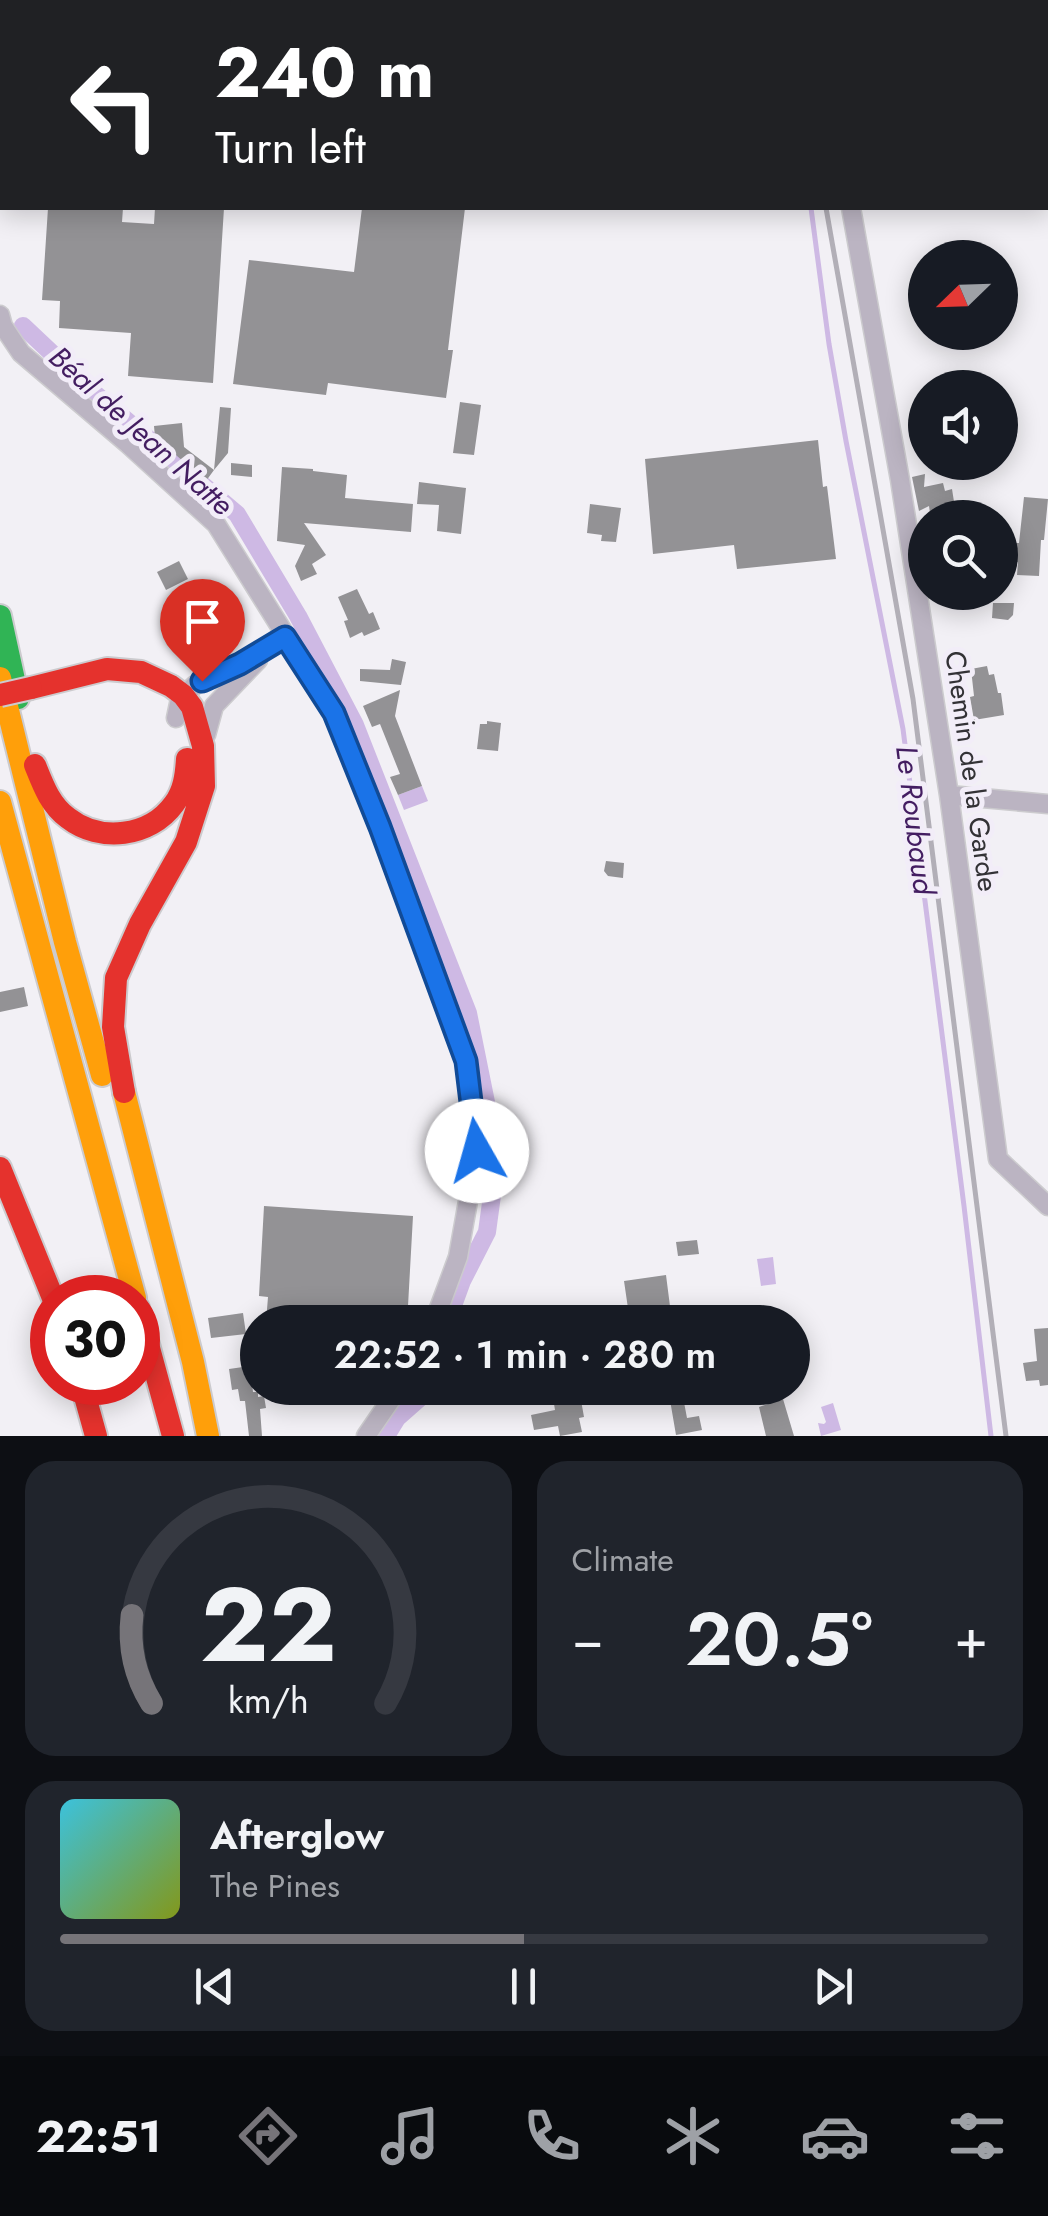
<!DOCTYPE html>
<html lang="en">
<head>
<meta charset="utf-8">
<style>
	body { margin:0; font-family:Jost,sans-serif; background:#20242c; color:#f1f3f6; height:100vh; display:flex; flex-direction:column; font-size:38px; white-space:nowrap }
	* { box-sizing:border-box; margin:0 }
	p { font-size:32px; color:#9ea1a6 }
	.icon { flex:none; width:55px; height:55px; fill:none; stroke:currentColor; stroke-width:2; stroke-linecap:round; stroke-linejoin:round }
	.map { position:relative; height:1436px; overflow:hidden }
	.sheet { display:flex; flex-direction:column; gap:25px; padding:25px; background:#0d0f14; flex:1 }
	.sheet>* { flex:none }
	.guide { position:absolute; left:0px; top:0px; width:1050px; height:210px; box-shadow:0 5px 25px #0003; background:#202124; color:#fff; overflow:hidden }
	.needle { width:65px; rotate:247deg }
	.buttons { position:absolute; left:908px; top:240px; display:grid; gap:20px }
	.buttons a { display:grid; place-items:center; width:110px; height:110px; border-radius:50%; background:#171b24; box-shadow:0 5px 25px #0003; font-size:50px }
	.speed { position:absolute; left:30px; top:1275px; display:flex; gap:20px; font-size:50px; font-weight:700; text-align:center }
	.speed>* { display:grid; place-content:center; width:130px; height:130px; border-radius:50%; background:#171b24; box-shadow:0 5px 25px #0003; line-height:1 }
	.speed .limit { border:15px solid #d22; background:#fff; color:#111 }
	.pin { position:absolute; display:grid; place-items:center; width:85px; height:85px; color:#fff; margin:-102px -42px; border-radius:50% 50% 50% 0; rotate:-45deg; box-shadow:0 0 10px #0007 }
	.pin .icon { rotate:45deg }
	.me { position:absolute; width:110px; margin:-55px; rotate:353deg; stroke-linejoin:round; filter:drop-shadow(0 0 8px #0008) }
	.turn { display:flex; align-items:center; gap:35px; height:210px; padding:0 50px; font-size:45px }
	.turn .icon { width:130px; height:130px; stroke-width:2.5 }
	.turn b { display:block; font-size:70px; line-height:85px }
	.big { font-size:75px; font-weight:600; line-height:1.1 }
	.sheet .widget { flex:1; display:flex; flex-direction:column; justify-content:center; gap:15px; min-width:0; padding:0 35px; border-radius:30px; background:#20242c }
	.sheet .dial { align-items:center; gap:0 }
	.dial svg { height:260px; overflow:visible; fill:none; stroke:#363941; stroke-width:7; stroke-linecap:round; text-anchor:middle }
	.dial text { fill:#f1f3f6; stroke:none }
	.song { display:flex; align-items:center; gap:30px }
	.cover { width:120px; height:120px; border-radius:15px; background:linear-gradient(135deg,hsl(190 70% 55%),hsl(70 70% 35%)) }
	.played { height:10px; border-radius:5px; background:linear-gradient(90deg,#767479 50%,#363941 50%) }
	.keys { display:flex; justify-content:space-around; direction:ltr }
	.heat { display:flex; justify-content:space-between; align-items:center; font-size:55px; direction:ltr }
	.sheet .tiles { flex:1; display:grid; gap:25px; grid-template-columns:1fr 1fr }
	.widget:last-child { grid-column:span 2 }
	.trip { position:absolute; left:240px; top:1305px; width:570px; height:100px; border-radius:50px; background:#171b24; box-shadow:0 5px 25px #0003; font-weight:600; line-height:100px; text-align:center }
	.menu { display:flex; height:160px; justify-content:space-around; align-items:center; background:#090b0e; color:#9ea1a6 }
	.menu .icon { width:70px; height:70px }
	.menu .current { color:#767479 }
	.menu b { font-size:45px; color:#f1f3f6 }
	.map>svg:first-child { display:block }
	.water { fill:#ceb9e4 }
	.lines { fill:none; stroke-linecap:round; stroke-linejoin:round }
	.stream { stroke:#ceb9e4; stroke-width:5 }
	.canal { stroke:#ceb9e4; stroke-width:18 }
	.building { fill:#939295 }
	.street-casing { stroke:#cccbce; stroke-width:21 }
	.fast-casing { stroke:#cccbce; stroke-width:26 }
	.slow-casing { stroke:#cccbce; stroke-width:26 }
	.jam-casing { stroke:#cccbce; stroke-width:26 }
	.street { stroke:#bbb4c2; stroke-width:18 }
	.fast { stroke:#30b455; stroke-width:22 }
	.slow { stroke:#ff9f0a; stroke-width:22 }
	.jam { stroke:#e5322d; stroke-width:22 }
	.rail { stroke:#b2afb7; stroke-width:5 }
	.jam-bridge-casing { stroke:#cccbce; stroke-width:26; stroke-linecap:butt }
	.jam-bridge { stroke:#e5322d; stroke-width:22 }
	.route-casing { stroke:#114b97; stroke-width:25 }
	.route { stroke:#1a73e8; stroke-width:18 }
	.labels { text-anchor:middle; stroke-width:10; stroke-linejoin:round; paint-order:stroke }
	.street-label { font-size:28px; fill:#333236; stroke:#f2edf8 }
	.water-label { font-size:30px; font-style:italic; fill:#431d61; stroke:#f2edf8 }
</style>
</head>
<body>
<div class="map">
<svg width="1048" height="1436" viewBox="0 0 1048 1436">
	<rect width="100%" height="100%" fill="#f2f0f5"/>
	<path class="water" d="M422,786L428,801L404,810L398,795Z
		M773,1257L776,1284L761,1286L757,1259Z
		M833,1403L841,1430L821,1436L818,1423L824,1424L826,1422L821,1407Z"/>
	<g class="lines">
		<path class="stream" d="M764,0L765,2
			M811,208L829,344L846,441L903,729L964,1206L991,1436"/>
		<path class="canal" d="M23,326L93,392L237,514L298,616L355,725L468,1013L490,1122L493,1188L487,1232L462,1281L447,1322
			M386,1436L397,1418L431,1388"/>
	</g>
	<path class="building" d="M48,208H123L122,222L154,224L155,208H224L213,383L128,376L131,333L59,328L60,301L42,300Z
		M362,208H465L448,350H453L446,398L328,383L326,395L233,384L249,260L354,272Z
		M460,402L481,405L474,455L453,453Z
		M220,407L231,408L228,453L214,470Z
		M182,423L184,447L214,470L206,481L155,437L154,426Z
		M818,440L823,487L827,486L836,559L737,569L734,545L653,554L645,459Z
		M231,463L252,465V477L231,475Z
		M282,467L313,469V471L347,475L345,498L413,504L411,532L304,523L326,555L312,564L317,574L301,581L295,566L305,545L277,541Z
		M925,474L924,487L943,483L945,491L952,489L955,508L930,513L929,506L919,511L912,477Z
		M419,482L466,488L461,534L437,531L439,505L417,504Z
		M1024,497L1048,499L1044,540H1041L1039,576L1017,575L1018,562L1010,561L1011,543H1019Z
		M590,504L621,508L616,542L601,541L602,535L587,533Z
		M179,561L188,579L166,590L157,572Z
		M357,589L369,614L373,612L380,629L364,636L362,632L350,638L344,621L348,620L338,597Z
		M993,603H1014L1013,615L1008,620L992,618Z
		M392,659L406,662L401,685L360,681V669L390,670Z
		M987,666L989,675L994,674L998,693H1001L1004,715L974,720L970,697L974,696L971,669Z
		M400,690L395,716L422,786L398,795L390,777L400,774L380,724L372,727L363,706Z
		M487,721L501,723L498,751L477,749L480,724H487Z
		M606,861L624,863L623,878L608,876L604,871Z
		M24,987L28,1006L0,1012V992Z
		M264,1206L413,1216L408,1306L399,1305L398,1322H266L268,1297L259,1296Z
		M697,1240L699,1254L678,1256L676,1242Z
		M666,1275L672,1322H630L624,1281Z
		M243,1313L246,1334L211,1338L208,1318Z
		M1048,1328V1385L1040,1386L1039,1380L1026,1381L1023,1363L1037,1361L1034,1329Z
		M250,1366L253,1392H258V1397L264,1396L266,1408L260,1409L262,1436H249L245,1401H240L238,1389L232,1390L229,1369Z
		M579,1389L584,1417L579,1418L582,1432L560,1436L558,1426L534,1430L531,1415L555,1410L553,1398L558,1397V1394Z
		M683,1397L687,1418L699,1416L702,1430L676,1435L670,1400Z
		M783,1399L794,1436H766L759,1407Z"/>
	<g class="lines">
		<defs>
			<path id="street" d="M815,0L816,2
				M851,208L900,480L949,795L998,1159L1048,1206
				M0,315L3,326L21,353L128,444L216,524L334,713L380,827L466,1061L477,1151L458,1257L434,1322
				M176,718L180,699L195,685L240,664L285,637
				M206,735L214,706L258,660
				M949,795L1048,804
				M366,1436L399,1388"/>
			<path id="fast" d="M0,616L18,698"/>
			<path id="slow" d="M0,678L65,942L102,1075
				M0,802L135,1298
				M124,1092L193,1362L208,1436"/>
			<path id="jam" d="M31,688L107,669L141,672L171,686L183,695L192,707L203,746L204,786L186,842L140,924L116,978L113,1027L124,1092
				M35,765C43,785 50,805 68,818C100,843 150,837 174,804C184,791 186,775 187,759
				M0,1168L53,1298
				M138,1308L173,1436
				M81,1382L96,1436"/>
		</defs>
		<use href="#street" class="street-casing"/>
		<use href="#fast" class="fast-casing"/>
		<use href="#slow" class="slow-casing"/>
		<use href="#jam" class="jam-casing"/>
		<use href="#street" class="street"/>
		<use href="#fast" class="fast"/>
		<use href="#slow" class="slow"/>
		<use href="#jam" class="jam"/>
		<path class="rail" d="M790,0V2
			M826,208L913,699L1006,1436"/>
		<defs>
			<path id="jam-bridge" d="M0,695L31,688"/>
		</defs>
		<use href="#jam-bridge" class="jam-bridge-casing"/>
		<use href="#jam-bridge" class="jam-bridge"/>
	</g>
	<g class="lines">
		<defs>
			<path id="route" d="M202,681L240,664L285,637L334,713L380,827L466,1061L477,1151"/>
		</defs>
		<use href="#route" class="route-casing"/>
		<use href="#route" class="route"/>
	</g>
	<g class="labels">
		<g class="street-label">
			<text transform="translate(972 771) rotate(82)" y="10">Chemin de la Garde</text>
		</g>
		<g class="water-label">
			<text transform="translate(141 431) rotate(42)" y="10">Béal de Jean Natte</text>
			<text transform="translate(915 820) rotate(83)" y="10">Le Roubaud</text>
		</g>
	</g>
</svg>
<div class="buttons">
<a><svg class="needle" viewBox="-14 -14 28 28"><path d="M0-13l5 13h-10z" fill="#e53935"/><path d="M0 13l5-13h-10z" fill="#9ea1a6"/></svg></a>
<a><svg class="icon" aria-label="sound" viewBox="0 0 24 24"><path d="M4 9h4l5-4v14l-5-4H4zM17 9q2 3 0 6"/></svg></a>
<a><svg class="icon" aria-label="search" viewBox="0 0 24 24"><circle cx="10" cy="10" r="6"/><path d="M15 15l6 6"/></svg></a>
</div>
<div class="speed"><div class="limit">30</div></div>
<div class="pin" style="left:202px;top:681px;background:#d93025"><svg class="icon" aria-label="arrive" viewBox="0 0 24 24"><path d="M6 21V4h12l-3 4 3 4H6"/></svg></div>
<svg class="me" style="left:477px;top:1151px" viewBox="-20 -20 40 40"><circle r="19" fill="#fff"/><path d="M0-13L10 11 0 6-10 11z" fill="#1a73e8"/></svg>
<div class="trip">22:52 · 1 min · 280 m</div>
<div class="guide">
<div class="turn"><svg class="icon" aria-label="left" viewBox="0 0 24 24"><path d="M17 20v-9H6M10 6l-5 5 5 5"/></svg><div><b>240 m</b>Turn left</div></div>
</div>
</div>
<section class="sheet">
<div class="tiles">
<div class="widget dial"><svg viewBox="0 0 100 80">
<path d="M14 69A42 42 0 1 1 86 69"/>
<path d="M14 69A42 42 0 0 1 8 42" stroke="#767479"/>
<text x="50" y="56" font-size="32" font-weight="700">22</text>
<text x="50" y="72" font-size="11">km/h</text>
</svg></div>
<div class="widget"><p>Climate</p>
<div class="heat"><a>−</a><b class="big">20.5°</b><a>+</a></div>
</div>
<div class="widget">
<div class="song"><i class="cover"></i><div><b>Afterglow</b><p>The Pines</p></div></div>
<div class="played"></div>
<div class="keys"><svg class="icon" aria-label="previous" viewBox="0 0 24 24"><path d="M18 5L8 12l10 7zM5 5v14"/></svg><svg class="icon" aria-label="pause" viewBox="0 0 24 24"><path d="M8 5v14M16 5v14"/></svg><svg class="icon" aria-label="next" viewBox="0 0 24 24"><path d="M6 5l10 7-10 7zM19 5v14"/></svg></div>
</div>
</div>
</section>
<nav class="menu">
<b>22:51</b>
<svg class="icon current" aria-label="directions" viewBox="0 0 24 24"><path d="M12 3l9 9-9 9-9-9zM9 14v-3h6M13 9l2 2-2 2"/></svg>
<svg class="icon" aria-label="music" viewBox="0 0 24 24"><path d="M9 18V5l10-2v13"/><circle cx="6" cy="18" r="3"/><circle cx="16" cy="16" r="3"/></svg>
<svg class="icon" aria-label="phone" viewBox="0 0 24 24"><path d="M5 4h4l2 5-3 2q2 4 5 5l2-3 5 2v4C11 20 4 13 5 4z"/></svg>
<svg class="icon" aria-label="climate" viewBox="0 0 24 24"><path d="M12 3v18M4 7l16 10M4 17L20 7"/></svg>
<svg class="icon" aria-label="car" viewBox="0 0 24 24"><path d="M5 17H2v-5l4-1 3-4h7l3 4 3 1v5h-3M9 17h6M6 11h13"/><circle cx="7" cy="17" r="2"/><circle cx="17" cy="17" r="2"/></svg>
<svg class="icon" aria-label="filters" viewBox="0 0 24 24"><path d="M4 7h16M4 17h16"/><circle cx="9" cy="7" r="2"/><circle cx="15" cy="17" r="2"/></svg>
</nav>
</body>
</html>
